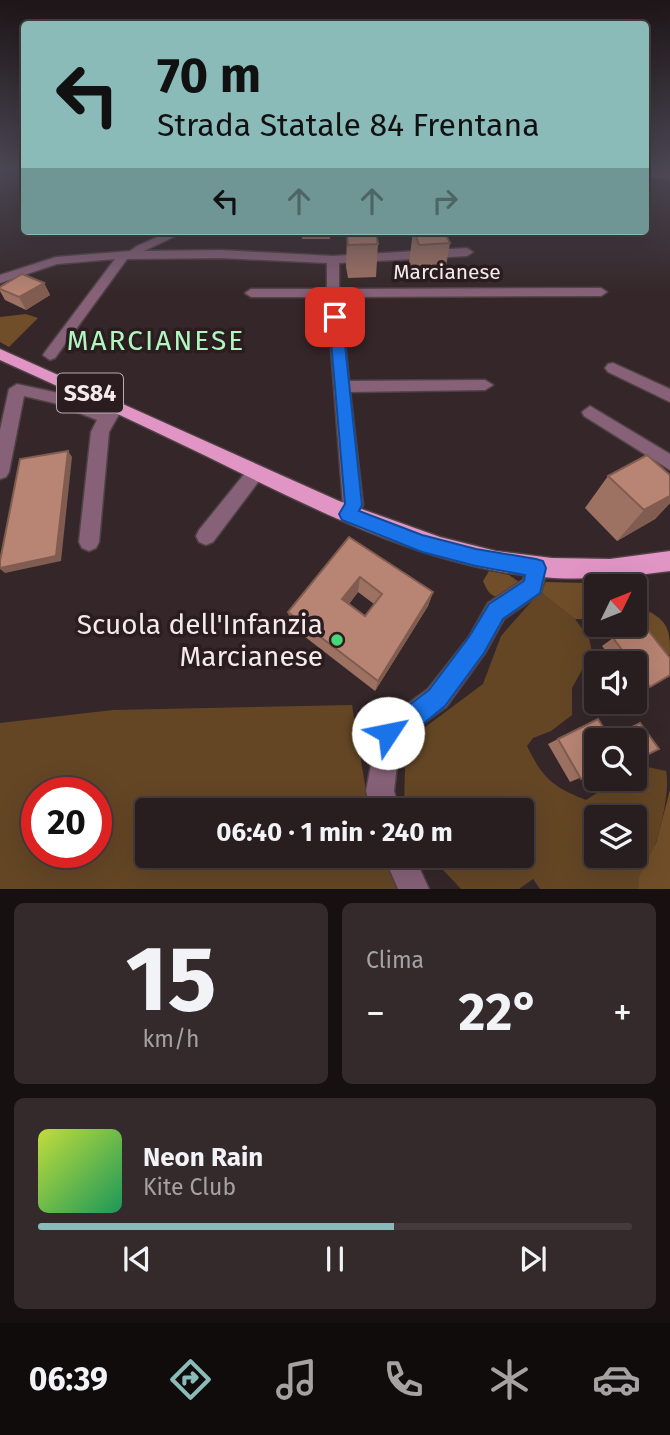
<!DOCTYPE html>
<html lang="it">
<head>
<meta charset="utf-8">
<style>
	body { margin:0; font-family:"Fira Sans",sans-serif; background:#342a2c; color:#f1f3f6; height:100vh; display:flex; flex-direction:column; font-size:26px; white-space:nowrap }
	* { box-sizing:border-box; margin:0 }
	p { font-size:23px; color:#a5a2a4 }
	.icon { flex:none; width:38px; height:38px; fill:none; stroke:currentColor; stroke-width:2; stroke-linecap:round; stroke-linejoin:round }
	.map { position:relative; height:889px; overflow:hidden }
	.sheet { display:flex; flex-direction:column; gap:14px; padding:14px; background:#161011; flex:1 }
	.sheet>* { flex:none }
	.top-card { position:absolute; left:21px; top:21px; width:628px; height:214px; border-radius:7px; box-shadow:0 7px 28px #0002,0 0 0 2px #443b3d; background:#8bbbb9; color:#111; overflow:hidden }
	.needle { width:46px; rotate:47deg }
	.buttons { position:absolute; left:584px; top:574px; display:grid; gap:14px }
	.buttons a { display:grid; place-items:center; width:63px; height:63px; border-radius:7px; background:#281d1f; box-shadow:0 7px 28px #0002,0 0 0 2px #443b3d; font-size:35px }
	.speed { position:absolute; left:21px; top:777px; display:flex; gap:14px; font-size:35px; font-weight:700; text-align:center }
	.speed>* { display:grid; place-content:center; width:91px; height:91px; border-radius:50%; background:#281d1f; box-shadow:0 7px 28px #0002,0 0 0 2px #443b3d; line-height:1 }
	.speed .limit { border:10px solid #d22; background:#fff; color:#111 }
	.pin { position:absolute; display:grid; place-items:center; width:60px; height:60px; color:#fff; margin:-30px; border-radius:14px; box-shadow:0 4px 10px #0006 }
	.me { position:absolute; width:77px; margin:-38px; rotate:56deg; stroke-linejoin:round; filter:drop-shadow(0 0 5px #0008) }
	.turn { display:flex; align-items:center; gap:24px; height:147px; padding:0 21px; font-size:32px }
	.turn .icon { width:91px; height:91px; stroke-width:2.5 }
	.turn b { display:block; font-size:49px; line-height:60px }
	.lanes { display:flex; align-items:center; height:66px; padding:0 21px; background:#0003; justify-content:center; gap:35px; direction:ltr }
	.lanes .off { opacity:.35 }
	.big { font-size:52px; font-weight:700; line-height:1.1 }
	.sheet .tile { flex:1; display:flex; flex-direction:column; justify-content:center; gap:10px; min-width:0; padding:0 24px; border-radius:10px; background:#342a2c }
	.sheet .dial { align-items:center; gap:0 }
	.dial b { font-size:91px; line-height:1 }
	.song { display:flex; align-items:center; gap:21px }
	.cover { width:84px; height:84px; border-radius:10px; background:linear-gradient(135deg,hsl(70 70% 55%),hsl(150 70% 35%)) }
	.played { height:7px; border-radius:4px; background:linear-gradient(90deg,#8bbbb9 60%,#443b3d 60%) }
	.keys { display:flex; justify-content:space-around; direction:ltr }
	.heat { display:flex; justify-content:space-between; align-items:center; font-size:38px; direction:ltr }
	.sheet .tiles { flex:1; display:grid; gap:14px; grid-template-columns:1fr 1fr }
	.tile:last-child { grid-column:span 2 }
	.trip { position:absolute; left:135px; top:798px; width:399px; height:70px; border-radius:7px; background:#281d1f; box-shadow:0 7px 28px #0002,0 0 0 2px #443b3d; font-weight:700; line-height:70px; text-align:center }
	.tabs { display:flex; height:112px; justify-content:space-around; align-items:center; background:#100c0c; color:#a5a2a4 }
	.tabs .icon { width:49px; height:49px }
	.tabs .on { color:#8bbbb9 }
	.tabs b { font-size:32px; color:#f1f3f6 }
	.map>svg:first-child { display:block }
	.green { fill:#644625; fill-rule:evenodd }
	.forest { fill:#704e29 }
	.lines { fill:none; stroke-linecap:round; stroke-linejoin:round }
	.minor-casing { stroke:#504244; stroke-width:3 }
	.major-casing { stroke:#504244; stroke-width:3 }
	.minor { fill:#866178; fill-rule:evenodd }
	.major { fill:#e195c5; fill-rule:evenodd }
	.wall { fill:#9e7263; fill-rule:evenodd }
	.shaded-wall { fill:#815c50 }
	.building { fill:#b88473; stroke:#815c50; stroke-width:2; fill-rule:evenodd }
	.route { fill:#1a73e8; stroke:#114b97; stroke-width:2 }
	.poi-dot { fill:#47d779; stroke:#2b1d1f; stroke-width:2.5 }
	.labels { text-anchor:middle; stroke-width:7; stroke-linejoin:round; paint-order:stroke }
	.far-street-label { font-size:21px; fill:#f4eaeb; stroke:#2b1d1f }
	.shield { fill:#2b1d1f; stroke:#b8acae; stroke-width:2 }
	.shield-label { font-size:23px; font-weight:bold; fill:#f4eaeb }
	.quarter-label { font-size:28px; letter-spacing:2px; fill:#b1f6c1; stroke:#2b1d1f }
	.near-poi-label { font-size:28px; fill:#f4eaeb; stroke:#2b1d1f; text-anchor:end }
</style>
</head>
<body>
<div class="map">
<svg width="670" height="889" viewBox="0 0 670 889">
	<rect width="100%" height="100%" fill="#352729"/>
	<path class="green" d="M540,592L575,619L589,638L592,652L572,688V715L551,731L533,738L527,746C543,779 553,787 586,800L619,779H635V770L643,766L666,771C670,788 662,824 656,842C651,859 640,871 638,889H540L533,879L519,889H461L430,856H522V810H404L405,767L420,731L483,684L501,636ZM597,817H635V856H597Z
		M352,705L369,810H147V856H388L405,889H0V723L113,710ZM37,793H96V852H37Z"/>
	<path class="forest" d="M26,314L38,318L9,347L0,342V317Z
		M489,571L509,575L519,582V587L501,598C489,595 488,592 483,581Z
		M546,582L628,584L629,586H597V619H575L540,592Z
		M635,610L642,614L650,612C670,623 670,634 670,655L642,640L633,625H635Z
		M670,790V889H638L639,877L656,843Z"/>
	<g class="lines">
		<defs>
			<path id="minor" d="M646,170L670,173V179L646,176Z
				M171,231H186L144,251L221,250L333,256L467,248L473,252L467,256L339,263V289L601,288L607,292L601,296L340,297L349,381L485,380L493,385L485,390L350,392L363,505L355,520L348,522L341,520L338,514L343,504L327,297H251L245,293L251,289H327V263L221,258L127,259L55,358L50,360L43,355L45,352L115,259L57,264L0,283V275L56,257L130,251L137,246Z
				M613,363L670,389V402L608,372L605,368L608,364Z
				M17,384L63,394L104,409L114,403L122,409L109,432L99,542L96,548L89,551L82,548L79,542L91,432L97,420L54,403L24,396L9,472L6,477L0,479V430L9,389Z
				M590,406L670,454V470L584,416L582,412Z
				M256,465L262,467L265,472L262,477L213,542L206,545L199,542L196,536L199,530L250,467Z
				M536,558L543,561L547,568L541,593L504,619L485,653L446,707L400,739L394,791L399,810H371L366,791L379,724L397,708L409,703L428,689L469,637L488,603L523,580L529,561Z
				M384,856H414L429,889H398Z"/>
			<path id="major" d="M0,349L339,501L440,537L496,551L552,558L610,559L670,551V571C631,576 593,580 554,578C432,571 314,509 206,456C138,423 69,391 0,360Z"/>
		</defs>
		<use href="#minor" class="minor-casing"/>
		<use href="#major" class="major-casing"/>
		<use href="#minor" class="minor"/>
		<use href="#major" class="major"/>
	</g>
	<path class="wall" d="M302,231H330V239H302Z
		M413,231H444L450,243L444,277L414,278L409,263Z
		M347,234L378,244L376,277L348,278L346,267Z
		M44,283L50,295L26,310L5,300L0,291V287Z
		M670,475V503L655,519L617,541L585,508L608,476Z
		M349,537L433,592L428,606L375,691L291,626L288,612ZM358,592L374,604L365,616L349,604Z
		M613,638L670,675L637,694L635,692V663H615L602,646Z
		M598,719L609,737L640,723L659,749L597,740V779H601L591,782L587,775L570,782L548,744Z"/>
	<path class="shaded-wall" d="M44,283L50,295L26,310L19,297Z
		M68,451L72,457L61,561L5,573L0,569V568Z
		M670,496V503L655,519L617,541L644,510Z
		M360,577L358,592L342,613V599Z
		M433,592L428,606L375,691L378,681Z"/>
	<path class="building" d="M414,231H444L450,243L419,245Z
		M376,233L378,244L348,245L347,234Z
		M22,274L44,283L19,297L0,289V287Z
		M68,451L56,556L0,568V561L20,459Z
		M647,455L670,475V496L644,510L608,476Z
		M349,537L433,592L378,681L288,612ZM360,577L382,594L365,616L342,599Z
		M643,624L670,658V675L650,687L635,667V663H632L613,638Z
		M598,719L610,738L640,723L659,749L635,761V740H597V770L581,779L558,739Z"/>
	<linearGradient id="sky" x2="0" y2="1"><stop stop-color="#1d1517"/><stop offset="0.58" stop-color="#4b4754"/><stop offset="1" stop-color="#4b4754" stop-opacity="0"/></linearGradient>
	<rect width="670" height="293" fill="url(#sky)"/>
	<path class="route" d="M335,314L342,317L362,505L359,511L422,535L476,549L536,559L543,561L546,568L540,593L503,619L484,653L445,706L423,724L412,728L396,742L388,745L379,742L376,733L379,725L398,709L409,705L429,690L469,637L489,604L524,581L525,575L476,566L422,552L342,520L339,514L345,504L329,317Z"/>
	<circle class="poi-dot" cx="337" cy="640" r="7"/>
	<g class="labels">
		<g class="far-street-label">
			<text x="447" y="279">Marcianese</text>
		</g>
		<rect class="shield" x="57" y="373.5" width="66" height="39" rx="5"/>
		<g class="shield-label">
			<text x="90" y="401">SS84</text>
		</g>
		<g class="quarter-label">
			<text x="156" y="350">MARCIANESE</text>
		</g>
		<g class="near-poi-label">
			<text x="323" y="634">Scuola dell'Infanzia<tspan x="323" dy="32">Marcianese</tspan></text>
		</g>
	</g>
</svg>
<div class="buttons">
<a><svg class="needle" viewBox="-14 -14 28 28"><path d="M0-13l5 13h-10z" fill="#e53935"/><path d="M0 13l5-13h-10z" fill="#a5a2a4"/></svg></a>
<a><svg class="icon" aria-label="sound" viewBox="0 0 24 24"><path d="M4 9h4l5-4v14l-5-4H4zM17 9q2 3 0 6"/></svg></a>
<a><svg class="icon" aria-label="search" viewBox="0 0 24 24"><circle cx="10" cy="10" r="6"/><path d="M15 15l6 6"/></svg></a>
<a><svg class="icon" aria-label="layers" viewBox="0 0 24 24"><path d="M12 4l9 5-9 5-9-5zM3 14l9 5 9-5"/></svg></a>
</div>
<div class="speed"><div class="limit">20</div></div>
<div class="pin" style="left:335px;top:317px;background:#d93025"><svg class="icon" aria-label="arrive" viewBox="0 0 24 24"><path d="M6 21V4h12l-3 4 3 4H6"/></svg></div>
<svg class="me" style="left:388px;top:733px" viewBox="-20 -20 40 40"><circle r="19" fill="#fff"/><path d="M0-13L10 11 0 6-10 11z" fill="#1a73e8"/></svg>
<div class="trip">06:40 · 1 min · 240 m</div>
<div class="top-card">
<div class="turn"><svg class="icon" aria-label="left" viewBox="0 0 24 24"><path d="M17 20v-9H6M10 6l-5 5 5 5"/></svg><div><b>70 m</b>Strada Statale 84 Frentana</div></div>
<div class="lanes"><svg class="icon" aria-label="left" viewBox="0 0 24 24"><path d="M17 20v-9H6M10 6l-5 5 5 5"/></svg><svg class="icon off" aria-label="ahead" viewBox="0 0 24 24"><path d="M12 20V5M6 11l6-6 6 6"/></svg><svg class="icon off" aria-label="ahead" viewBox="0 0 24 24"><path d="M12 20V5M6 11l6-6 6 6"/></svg><svg class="icon off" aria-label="right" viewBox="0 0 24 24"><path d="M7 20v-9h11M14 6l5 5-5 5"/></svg></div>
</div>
</div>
<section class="sheet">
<div class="tiles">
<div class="tile dial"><b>15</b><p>km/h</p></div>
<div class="tile"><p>Clima</p>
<div class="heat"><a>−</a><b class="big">22°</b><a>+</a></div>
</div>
<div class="tile">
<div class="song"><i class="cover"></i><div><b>Neon Rain</b><p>Kite Club</p></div></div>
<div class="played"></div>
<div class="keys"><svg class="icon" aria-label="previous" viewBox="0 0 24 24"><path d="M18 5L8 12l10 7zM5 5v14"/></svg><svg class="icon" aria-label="pause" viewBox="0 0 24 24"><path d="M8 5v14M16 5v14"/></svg><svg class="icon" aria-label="next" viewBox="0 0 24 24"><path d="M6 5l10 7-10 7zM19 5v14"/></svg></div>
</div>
</div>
</section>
<nav class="tabs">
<b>06:39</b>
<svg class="icon on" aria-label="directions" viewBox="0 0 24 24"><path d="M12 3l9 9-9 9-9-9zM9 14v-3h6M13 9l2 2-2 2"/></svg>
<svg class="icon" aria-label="music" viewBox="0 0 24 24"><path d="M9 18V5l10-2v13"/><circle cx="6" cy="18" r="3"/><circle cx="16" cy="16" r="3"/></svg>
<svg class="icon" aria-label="phone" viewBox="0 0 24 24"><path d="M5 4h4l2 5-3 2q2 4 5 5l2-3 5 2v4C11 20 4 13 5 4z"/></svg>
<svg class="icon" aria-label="climate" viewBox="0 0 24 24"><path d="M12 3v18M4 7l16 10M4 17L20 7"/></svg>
<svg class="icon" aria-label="car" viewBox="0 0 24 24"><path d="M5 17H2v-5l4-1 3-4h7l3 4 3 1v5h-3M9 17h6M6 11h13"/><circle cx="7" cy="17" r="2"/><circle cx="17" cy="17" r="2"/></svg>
</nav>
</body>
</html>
